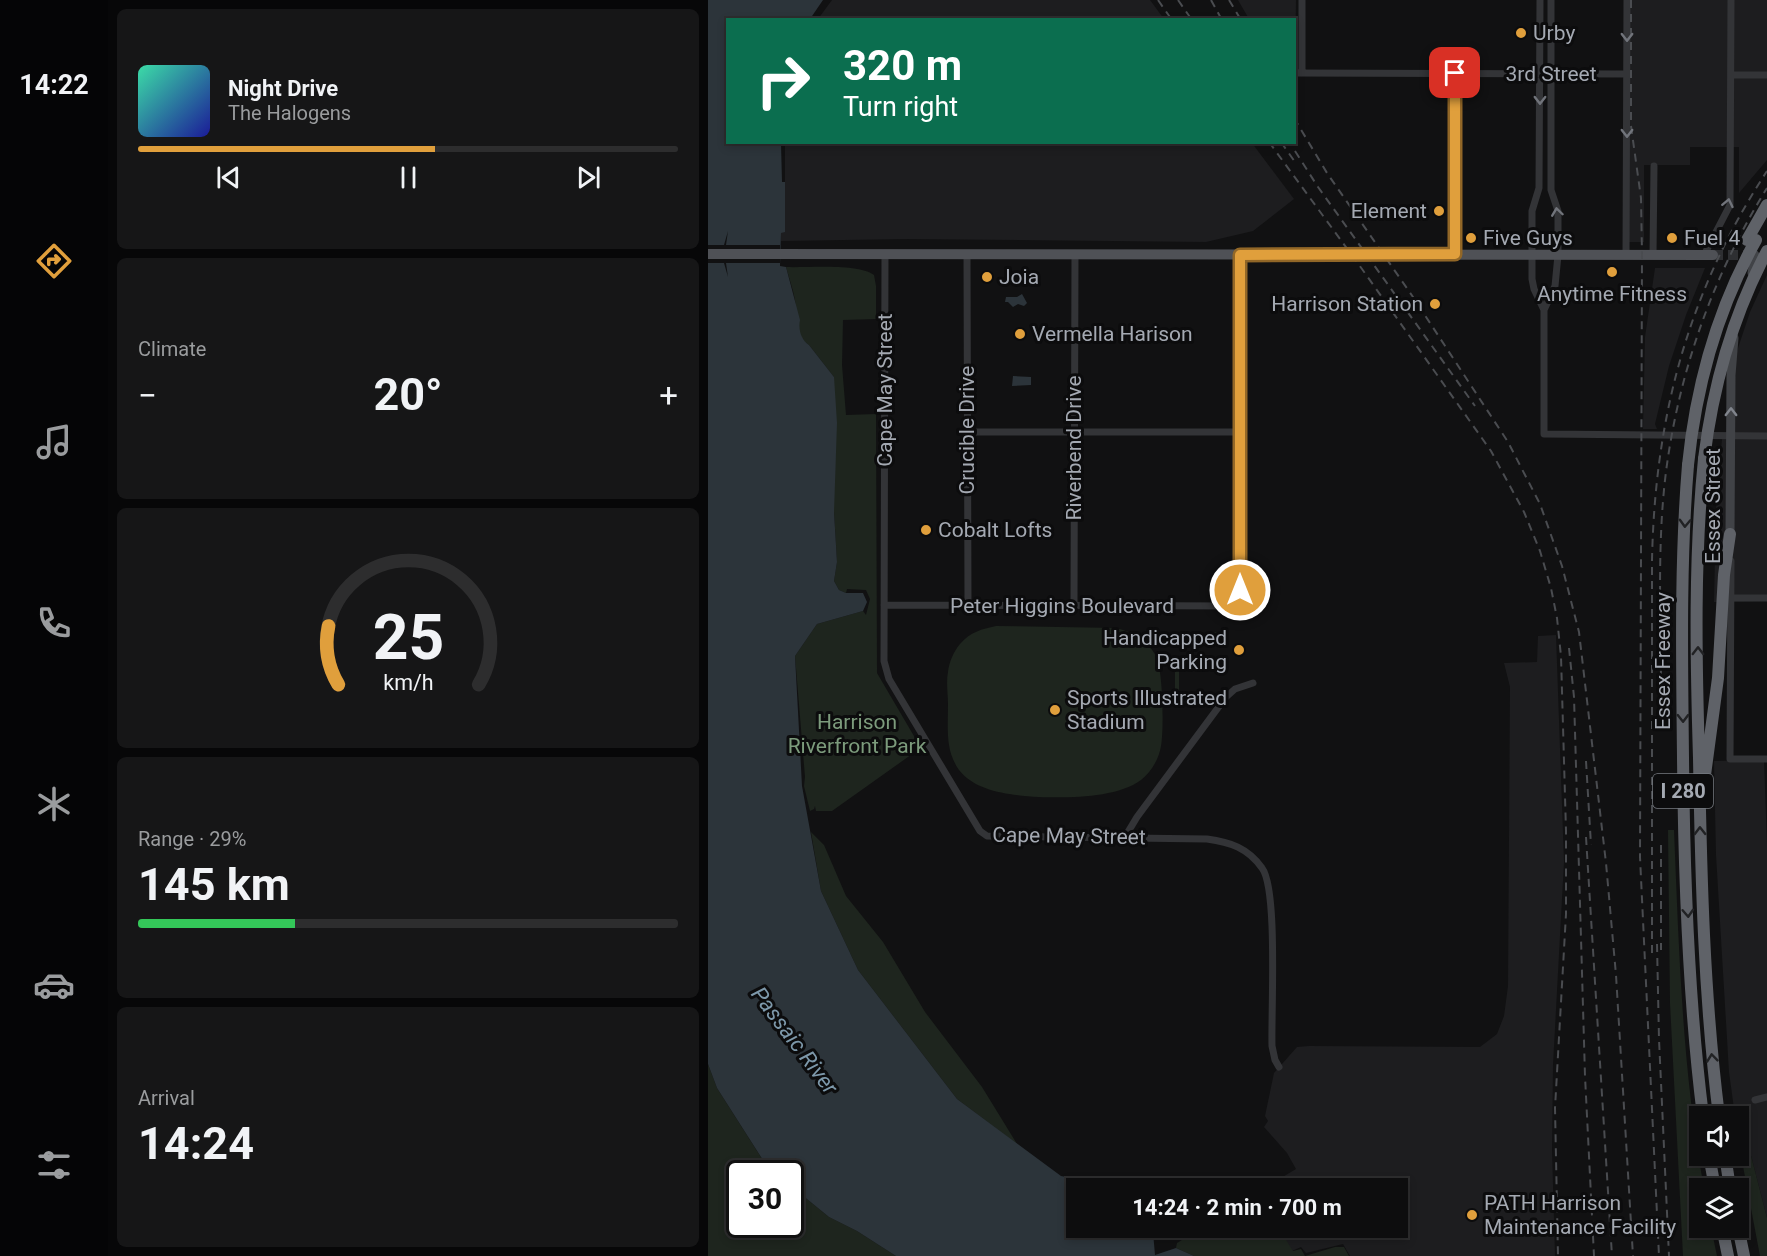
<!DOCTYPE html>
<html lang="en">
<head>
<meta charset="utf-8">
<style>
	body { margin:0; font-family:Roboto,sans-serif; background:#161617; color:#f1f3f6; height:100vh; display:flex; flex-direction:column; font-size:22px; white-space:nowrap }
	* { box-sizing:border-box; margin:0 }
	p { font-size:20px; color:#9a9c9e }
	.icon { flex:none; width:33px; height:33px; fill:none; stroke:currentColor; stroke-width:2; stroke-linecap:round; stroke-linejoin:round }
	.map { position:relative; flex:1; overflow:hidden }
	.side { display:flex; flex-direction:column; gap:9px; padding:9px; background:#070708; width:600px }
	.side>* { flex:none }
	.banner { position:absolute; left:18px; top:18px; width:570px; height:126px; border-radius:0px; box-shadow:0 3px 9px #0003,0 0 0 2px #2d2d2e; background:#0b6e4f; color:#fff; overflow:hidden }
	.fabs { position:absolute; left:981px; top:1106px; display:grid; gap:12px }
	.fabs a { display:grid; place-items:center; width:60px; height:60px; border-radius:0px; background:#0d0d0e; box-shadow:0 3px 9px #0003,0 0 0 2px #2d2d2e; font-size:30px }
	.speed { position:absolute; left:18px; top:1160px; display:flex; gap:12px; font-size:30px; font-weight:700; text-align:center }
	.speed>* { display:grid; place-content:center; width:78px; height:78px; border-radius:50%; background:#0d0d0e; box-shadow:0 3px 9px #0003,0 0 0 2px #2d2d2e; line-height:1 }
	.speed .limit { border:3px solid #111; border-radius:9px; background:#fff; color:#111 }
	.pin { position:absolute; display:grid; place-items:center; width:51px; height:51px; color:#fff; margin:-26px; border-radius:12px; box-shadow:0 3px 9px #0006 }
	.me { position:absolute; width:66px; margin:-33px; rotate:0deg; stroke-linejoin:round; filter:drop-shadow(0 0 4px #0008) }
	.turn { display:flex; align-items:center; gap:21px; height:126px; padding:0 18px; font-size:27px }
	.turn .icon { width:78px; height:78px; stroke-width:2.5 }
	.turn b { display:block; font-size:42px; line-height:51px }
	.big { font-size:45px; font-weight:700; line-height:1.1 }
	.side .card { flex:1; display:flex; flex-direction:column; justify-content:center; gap:9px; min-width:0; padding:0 21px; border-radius:9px; background:#161617 }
	.side .dial { align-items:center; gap:0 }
	.dial svg { height:156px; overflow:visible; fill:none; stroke:#2d2d2e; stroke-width:7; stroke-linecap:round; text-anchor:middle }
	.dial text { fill:#f1f3f6; stroke:none }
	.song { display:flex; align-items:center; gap:18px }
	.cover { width:72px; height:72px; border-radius:9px; background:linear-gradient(135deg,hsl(160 70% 55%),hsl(240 70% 35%)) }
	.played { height:6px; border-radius:3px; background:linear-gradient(90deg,#e09f3c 55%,#2d2d2e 55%) }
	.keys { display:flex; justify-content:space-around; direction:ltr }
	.heat { display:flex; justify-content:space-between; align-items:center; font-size:33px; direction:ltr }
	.charge { height:9px; border-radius:4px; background:linear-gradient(90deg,#34c759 29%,#2d2d2e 0) }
	.trip { position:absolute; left:358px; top:1178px; width:342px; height:60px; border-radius:0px; background:#0d0d0e; box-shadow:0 3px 9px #0003,0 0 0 2px #2d2d2e; font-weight:700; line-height:60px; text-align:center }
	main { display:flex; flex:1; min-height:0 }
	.dock { display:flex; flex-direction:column; width:108px; justify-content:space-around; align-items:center; background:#050506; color:#9a9c9e }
	.dock .icon { width:42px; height:42px }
	.dock .selected { color:#e09f3c }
	.dock b { font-size:27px; color:#f1f3f6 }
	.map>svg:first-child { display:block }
	.built { fill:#1d1d1f }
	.green { fill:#1e251e }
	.water { fill:#2c343a }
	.pier { fill:#111112 }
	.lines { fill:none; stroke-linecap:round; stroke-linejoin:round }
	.primary-tunnel { stroke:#2e2f32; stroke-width:10; stroke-dasharray:10 5; stroke-linecap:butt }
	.street { stroke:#333437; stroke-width:7 }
	.secondary { stroke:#414347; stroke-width:9 }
	.primary { stroke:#4f5156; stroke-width:10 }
	.highway { stroke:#5f6268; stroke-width:12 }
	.rail { stroke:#4a4c50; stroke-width:2; stroke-dasharray:8 6; stroke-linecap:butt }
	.highway-bridge { stroke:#5f6268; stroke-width:12 }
	.oneway { stroke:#71747b }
	.oneway2 { stroke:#81858d }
	.oneway3 { stroke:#212224 }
	.route-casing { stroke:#926727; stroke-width:15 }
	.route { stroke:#e09f3c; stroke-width:10 }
	.poi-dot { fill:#e09f3c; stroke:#0c0c0d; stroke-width:2 }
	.labels { text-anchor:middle; stroke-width:6; stroke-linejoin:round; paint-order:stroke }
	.shield { fill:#0c0c0d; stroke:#767a80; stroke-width:1.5 }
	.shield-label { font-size:20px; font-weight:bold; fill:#a4a9b2 }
	.poi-label { font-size:21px; fill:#a4a9b2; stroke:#0c0c0d; text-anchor:start }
	.street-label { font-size:21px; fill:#a4a9b2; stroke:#0c0c0d }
	.park-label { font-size:21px; fill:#7c9b7c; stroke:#0c0c0d }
	.water-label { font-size:22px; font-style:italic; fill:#7d98aa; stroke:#0c0c0d }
</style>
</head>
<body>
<main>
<nav class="dock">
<b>14:22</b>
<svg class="icon selected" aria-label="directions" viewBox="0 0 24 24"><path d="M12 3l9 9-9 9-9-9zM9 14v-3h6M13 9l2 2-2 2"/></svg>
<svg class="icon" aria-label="music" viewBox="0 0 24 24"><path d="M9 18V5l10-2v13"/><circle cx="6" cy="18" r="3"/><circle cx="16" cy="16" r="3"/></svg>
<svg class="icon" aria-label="phone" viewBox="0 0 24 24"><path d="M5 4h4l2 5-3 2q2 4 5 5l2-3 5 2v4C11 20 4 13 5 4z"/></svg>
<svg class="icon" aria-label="climate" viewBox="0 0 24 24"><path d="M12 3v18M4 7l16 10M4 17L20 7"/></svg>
<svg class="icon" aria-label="car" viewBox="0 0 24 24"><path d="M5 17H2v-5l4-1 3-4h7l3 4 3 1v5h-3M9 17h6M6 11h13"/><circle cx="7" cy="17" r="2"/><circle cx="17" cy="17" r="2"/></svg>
<svg class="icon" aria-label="filters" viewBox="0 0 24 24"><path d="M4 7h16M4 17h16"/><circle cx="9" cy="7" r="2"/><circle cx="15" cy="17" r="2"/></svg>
</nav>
<section class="side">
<div class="card">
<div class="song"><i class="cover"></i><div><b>Night Drive</b><p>The Halogens</p></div></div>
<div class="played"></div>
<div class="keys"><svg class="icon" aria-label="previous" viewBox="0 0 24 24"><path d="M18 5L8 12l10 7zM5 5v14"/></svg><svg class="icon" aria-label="pause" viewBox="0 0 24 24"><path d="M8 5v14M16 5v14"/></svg><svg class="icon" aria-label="next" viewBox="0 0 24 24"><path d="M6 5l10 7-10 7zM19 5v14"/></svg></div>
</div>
<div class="card"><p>Climate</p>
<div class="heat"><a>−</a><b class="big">20°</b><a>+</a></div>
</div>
<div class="card dial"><svg viewBox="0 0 100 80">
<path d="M14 69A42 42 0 1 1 86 69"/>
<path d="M14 69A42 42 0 0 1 9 39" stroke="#e09f3c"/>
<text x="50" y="56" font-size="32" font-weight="700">25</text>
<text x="50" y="72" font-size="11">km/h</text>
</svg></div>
<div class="card"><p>Range · 29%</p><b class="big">145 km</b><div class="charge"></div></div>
<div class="card"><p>Arrival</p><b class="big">14:24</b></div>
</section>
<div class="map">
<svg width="1059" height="1256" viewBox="0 0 1059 1256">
	<rect width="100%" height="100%" fill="#111112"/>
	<path class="built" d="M124,0H442L456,19H110Z
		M530,0H588L587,65L586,20L541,19Z
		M921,0H1059V160L1031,193V147H982V165H936V242H921Z
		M77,143H544L586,199L545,231L498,242L198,239L73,241V232H77Z
		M947,268H997L978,315L961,366L947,424L949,429H935L937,337Z
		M1059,275V434H1025L1026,360L1042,312Z
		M1014,439H1059V601L1006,602L1008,509Z
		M848,635L856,862L845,1065L844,1150L847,1256H642L635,1244L598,1253L593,1247L573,1256L536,1227H690V1188H556L588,1169L579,1153L556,1127L560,1121L557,1116L566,1073L589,1047L601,1046L772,1047L789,1034L796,1016L800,986L802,687L796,663L829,662L830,636Z
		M1056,760L1059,844V1218L1041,1148L1031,1145L1030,1116H1027L1021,1072L1008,855L1006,761Z"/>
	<path class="green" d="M78,267C100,268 149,263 166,275L168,286V319L135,320L134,365L138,415L168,414L169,673L210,743L207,752L124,811H108L107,806L106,809L102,811L96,786L97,777L87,656L109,624L155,611L158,615L162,599L158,590L139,589L138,593L131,590L126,581L129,562L126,512V377L101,345C87,337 89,314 87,300C85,289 81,278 78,267Z
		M288,626L408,628C425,632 439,640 448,656C455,669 456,730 453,746C451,759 443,772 433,780C409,798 360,798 331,797C305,795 269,793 251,770C246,763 242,753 241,745C239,732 240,718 240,704C240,694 238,682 240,672C241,662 246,651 252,644C262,632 274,629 288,626Z
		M520,630V637L485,636L484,633H503Z
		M467,667H471V704H467Z
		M960,830H966C971,950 974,1070 996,1188H992V1227H1003L1009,1256H975L962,1003Z
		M103,832L116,845L138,896L175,942L217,1012L274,1087L309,1144L249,1099L150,970L113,891Z
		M0,1064L9,1088L56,1162L60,1168L69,1173H32V1224H82L83,1186L121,1217L149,1231L188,1256H0Z
		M1031,1145L1041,1148L1059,1218V1256H1052Z
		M495,1227H570L585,1251L593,1249L597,1256L627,1247H636L641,1256H486L468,1248L469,1243Z"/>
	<path class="water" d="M0,0H115L102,19L20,20V142L73,143L74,182H77V232L73,233L72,266L78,267L92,320C90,329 93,340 101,345L126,377L129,423L126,512L129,562L126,581L131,590L138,593H155L159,602L155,611L109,624L87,656L94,786L113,891L150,970L249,1099L353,1176L407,1186L409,1188H369V1227H441L445,1232L447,1255L468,1248L486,1256H188L149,1231L121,1217L83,1186L82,1173H69L60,1168L9,1088L0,1064Z
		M314,294L319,303L316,306L310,304L305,307L300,302H297L298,297H309Z
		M305,376L323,377V385L304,386Z"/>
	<path class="pier" d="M20,231L18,245H72V263H18L20,277L16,263H0V245H16Z"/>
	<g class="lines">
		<path class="primary-tunnel" d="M1005,255H1047"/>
		<path class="street" d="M594,0V73
			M832,0L831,188L824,211V279L826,289L836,310
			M843,0V190L850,211V255L847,286L836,310V434L1059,436
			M586,73L919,74
			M1023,75H1059
			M177,254L176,661L181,679L272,831L279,836L499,839C522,842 540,848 554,868C570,889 563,1012 564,1046L567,1060L571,1067
			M259,254L260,606
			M747,254V73
			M918,255L919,0
			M945,255L946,166
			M996,255L1022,205L1023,0
			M260,432H532
			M1023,561L1022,759H1059
			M1023,598H1059
			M176,605L532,606V255
			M366,605L367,254
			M417,837L429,817L518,697L527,689L545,683
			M1047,1100L1059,1097"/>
		<path class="secondary" d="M1044,273L1047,255
			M1022,534L1023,375L1026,338"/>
		<path class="primary" d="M0,254L1005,255"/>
		<path class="highway" d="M1039,240L1059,205
			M996,459C986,558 988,659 991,758C993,878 996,997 1011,1116
			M980,465C972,562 974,660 975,757C976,876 980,997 995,1116
			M997,775L1010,678L1016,575L1022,534
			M1001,1155L1007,1188
			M1017,1155L1022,1188
			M1014,1227L1020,1256
			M1030,1227L1036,1256"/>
		<path class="rail" d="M450,0L464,20
			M470,0L484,20
			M503,0L514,20
			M521,0L533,20
			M923,0V126L933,198L934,255L932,857L951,1256
			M586,118L619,173L705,297L800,442L832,504L854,566L871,632L898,863L908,975L925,1256
			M561,142L654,269L783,451L816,512L832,551L843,588L849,618L853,656L858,831V914L847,1108L850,1256
			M573,142L587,162
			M587,151L610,187L767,406
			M861,648L866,697L877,1076L886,1256
			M953,692C953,613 948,530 961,451C976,357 1009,269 1059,188
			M878,761L883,845
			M878,837L904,1256
			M953,845V950
			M949,944L951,1039L961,1256
			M944,953V560C947,416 980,292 1059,171"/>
		<path class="highway-bridge" d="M996,459C1005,385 1024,317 1059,251
			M980,465C988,386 1009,310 1048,240"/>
	</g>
	<defs><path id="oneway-chevron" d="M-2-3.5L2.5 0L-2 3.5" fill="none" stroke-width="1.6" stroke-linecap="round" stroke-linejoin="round" transform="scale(1.5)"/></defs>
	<g class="oneway">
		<use href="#oneway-chevron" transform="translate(919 37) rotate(90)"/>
		<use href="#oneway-chevron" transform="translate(832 100) rotate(90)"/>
		<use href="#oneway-chevron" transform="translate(919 133) rotate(90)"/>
		<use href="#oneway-chevron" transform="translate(1020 203) rotate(-78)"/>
		<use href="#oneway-chevron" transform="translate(849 212) rotate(-98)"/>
	</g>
	<use class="oneway2" href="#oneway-chevron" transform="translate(1023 412) rotate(-90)"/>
	<g class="oneway3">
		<use href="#oneway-chevron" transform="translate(977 523) rotate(92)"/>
		<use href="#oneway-chevron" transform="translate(990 651) rotate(-90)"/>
		<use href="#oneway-chevron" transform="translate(975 718) rotate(89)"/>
		<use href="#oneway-chevron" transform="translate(992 831) rotate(-91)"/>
		<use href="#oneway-chevron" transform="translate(980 913) rotate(87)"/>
		<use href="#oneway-chevron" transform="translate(1004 1058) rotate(-96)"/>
	</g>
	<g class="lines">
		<defs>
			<path id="route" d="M532,590V255L747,254V73"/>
		</defs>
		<use href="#route" class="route-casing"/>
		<use href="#route" class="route"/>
	</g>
	<g class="poi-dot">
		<circle cx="813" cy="33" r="6"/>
		<circle cx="731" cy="211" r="6"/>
		<circle cx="763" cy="238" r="6"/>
		<circle cx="964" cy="238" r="6"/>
		<circle cx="904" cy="272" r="6"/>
		<circle cx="279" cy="277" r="6"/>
		<circle cx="727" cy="304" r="6"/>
		<circle cx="312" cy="334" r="6"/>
		<circle cx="218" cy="530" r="6"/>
		<circle cx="531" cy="650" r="6"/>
		<circle cx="347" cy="710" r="6"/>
		<circle cx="764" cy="1215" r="6"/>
	</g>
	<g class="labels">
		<rect class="shield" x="945" y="774" width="60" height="34" rx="4.5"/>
		<g class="shield-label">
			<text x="975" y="798">I 280</text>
		</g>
		<g class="poi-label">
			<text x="825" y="40">Urby</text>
			<text x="719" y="218" text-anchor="end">Element</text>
			<text x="775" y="245">Five Guys</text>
			<text x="976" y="245">Fuel 4</text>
			<text x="291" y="284">Joia</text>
			<text x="904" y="301" text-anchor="middle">Anytime Fitness</text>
			<text x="715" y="311" text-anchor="end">Harrison Station</text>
			<text x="324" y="341">Vermella Harison</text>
			<text x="230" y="537">Cobalt Lofts</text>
			<text x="519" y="645" text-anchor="end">Handicapped<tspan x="519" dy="24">Parking</tspan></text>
			<text x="359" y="705">Sports Illustrated<tspan x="359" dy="24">Stadium</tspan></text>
			<text x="776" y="1210">PATH Harrison<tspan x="776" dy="24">Maintenance Facility</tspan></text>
		</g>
		<g class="street-label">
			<text x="843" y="81">3rd Street</text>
			<text transform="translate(177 390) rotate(-90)" y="7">Cape May Street</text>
			<text transform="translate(259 430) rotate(-90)" y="7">Crucible Drive</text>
			<text transform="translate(366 448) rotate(-90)" y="7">Riverbend Drive</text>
			<text transform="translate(1005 506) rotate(-90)" y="7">Essex Street</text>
			<text x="354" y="613">Peter Higgins Boulevard</text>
			<text transform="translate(955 661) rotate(-90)" y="7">Essex Freeway</text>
			<text transform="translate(361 836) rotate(1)" y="7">Cape May Street</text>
		</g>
		<g class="park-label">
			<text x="149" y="729">Harrison<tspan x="149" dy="24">Riverfront Park</tspan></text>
		</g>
		<g class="water-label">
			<text transform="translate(87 1040) rotate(53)" y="8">Passaic River</text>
		</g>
	</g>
</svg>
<div class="fabs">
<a><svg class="icon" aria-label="sound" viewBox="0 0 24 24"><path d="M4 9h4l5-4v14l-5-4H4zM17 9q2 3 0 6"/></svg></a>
<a><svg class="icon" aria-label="layers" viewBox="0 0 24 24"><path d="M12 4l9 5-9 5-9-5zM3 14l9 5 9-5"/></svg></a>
</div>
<div class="speed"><div class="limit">30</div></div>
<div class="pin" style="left:747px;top:73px;background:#d93025"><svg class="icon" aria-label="arrive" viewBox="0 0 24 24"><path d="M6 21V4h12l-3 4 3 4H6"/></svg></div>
<svg class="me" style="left:532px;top:590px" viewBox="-20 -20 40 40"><circle r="17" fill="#e09f3c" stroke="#fff" stroke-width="3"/><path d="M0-11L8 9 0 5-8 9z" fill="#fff"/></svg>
<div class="trip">14:24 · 2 min · 700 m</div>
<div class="banner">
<div class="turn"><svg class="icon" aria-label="right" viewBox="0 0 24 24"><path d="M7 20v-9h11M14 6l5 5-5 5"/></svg><div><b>320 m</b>Turn right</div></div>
</div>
</div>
</main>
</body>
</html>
